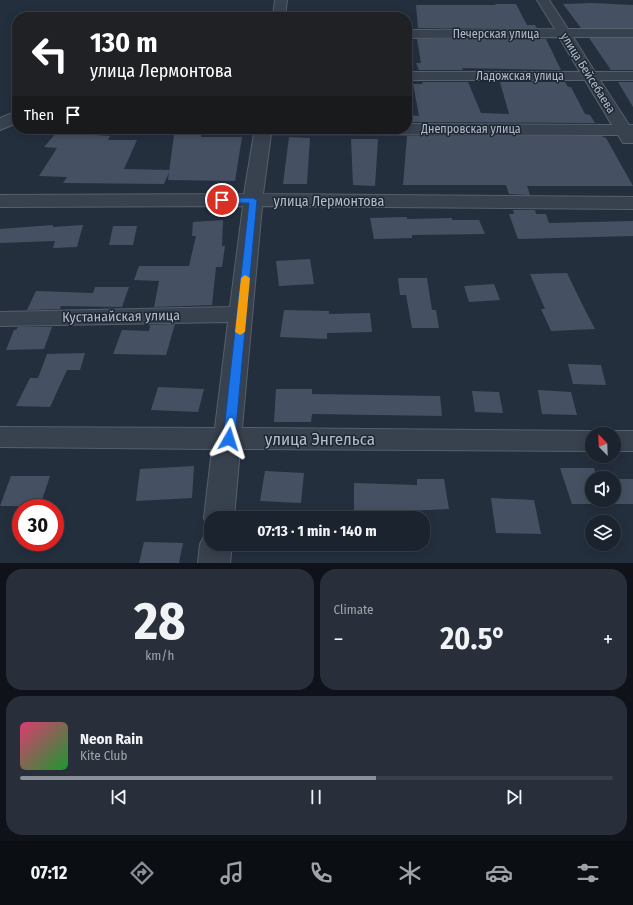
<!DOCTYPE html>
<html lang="en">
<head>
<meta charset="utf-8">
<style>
	body { margin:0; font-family:"Fira Sans Condensed",sans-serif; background:#282f3a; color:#f1f3f6; height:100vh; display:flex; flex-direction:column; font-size:15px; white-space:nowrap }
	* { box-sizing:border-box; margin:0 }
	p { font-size:13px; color:#a0a4aa }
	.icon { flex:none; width:22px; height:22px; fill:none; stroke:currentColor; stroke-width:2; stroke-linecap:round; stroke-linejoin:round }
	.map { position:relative; height:563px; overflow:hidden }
	.panel { display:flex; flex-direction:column; gap:6px; padding:6px; background:#0f1319; flex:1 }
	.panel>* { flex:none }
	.guide { position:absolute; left:12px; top:12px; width:400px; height:122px; border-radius:16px; box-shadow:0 2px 10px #0003,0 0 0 1px #39404a; background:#202124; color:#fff; overflow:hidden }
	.needle { width:26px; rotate:337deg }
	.buttons { position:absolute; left:585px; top:427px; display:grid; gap:8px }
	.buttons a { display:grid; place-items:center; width:36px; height:36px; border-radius:50%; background:#1b232e; box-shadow:0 2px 10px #0003,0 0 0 1px #39404a; font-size:20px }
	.speed { position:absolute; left:12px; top:499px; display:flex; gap:8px; font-size:20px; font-weight:700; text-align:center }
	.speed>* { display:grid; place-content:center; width:52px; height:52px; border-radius:50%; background:#1b232e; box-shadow:0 2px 10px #0003,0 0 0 1px #39404a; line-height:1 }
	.speed .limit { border:6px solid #d22; background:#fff; color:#111 }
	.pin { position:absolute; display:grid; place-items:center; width:34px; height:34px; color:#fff; margin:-17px; border:2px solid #fff; border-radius:50%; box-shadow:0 1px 4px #0007 }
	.me { position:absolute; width:44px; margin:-22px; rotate:6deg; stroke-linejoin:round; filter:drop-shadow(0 0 3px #0008) }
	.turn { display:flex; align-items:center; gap:14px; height:84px; padding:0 12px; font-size:18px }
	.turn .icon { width:52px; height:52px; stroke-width:2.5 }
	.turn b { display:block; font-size:28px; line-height:34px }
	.then { display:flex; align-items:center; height:38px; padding:0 12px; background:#0003; gap:8px; font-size:15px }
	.big { font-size:30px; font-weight:700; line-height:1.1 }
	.panel .widget { flex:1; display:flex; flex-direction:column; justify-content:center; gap:6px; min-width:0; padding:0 14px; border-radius:16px; background:#282f3a }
	.panel .dial { align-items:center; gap:0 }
	.dial b { font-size:52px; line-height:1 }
	.song { display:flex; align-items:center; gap:12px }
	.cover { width:48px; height:48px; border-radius:6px; background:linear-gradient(135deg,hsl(340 70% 55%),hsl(130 70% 35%)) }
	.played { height:4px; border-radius:2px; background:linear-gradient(90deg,#8c9099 60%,#39404a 60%) }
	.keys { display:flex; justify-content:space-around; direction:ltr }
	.heat { display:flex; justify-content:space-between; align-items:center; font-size:22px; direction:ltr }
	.panel .tiles { flex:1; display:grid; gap:6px; grid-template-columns:1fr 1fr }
	.widget:last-child { grid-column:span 2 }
	.trip { position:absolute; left:204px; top:511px; width:226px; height:40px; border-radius:16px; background:#1b232e; box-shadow:0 2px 10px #0003,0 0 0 1px #39404a; font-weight:700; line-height:40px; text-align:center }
	.dock { display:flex; height:64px; justify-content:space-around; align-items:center; background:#0b0e12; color:#a0a4aa }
	.dock .icon { width:28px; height:28px }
	.dock .current { color:#8c9099 }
	.dock b { font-size:18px; color:#f1f3f6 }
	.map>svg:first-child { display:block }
	.building { fill:#455162 }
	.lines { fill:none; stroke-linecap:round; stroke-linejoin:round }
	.minor-casing { stroke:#565f6c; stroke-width:2 }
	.minor { fill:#38414e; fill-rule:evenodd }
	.route { fill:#1a73e8; stroke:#114b97 }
	.slow { fill:#f59e0b }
	.labels { text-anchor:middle; stroke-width:3; stroke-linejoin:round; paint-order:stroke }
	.far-street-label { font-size:12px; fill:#b4bcc9; stroke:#1d2633 }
	.street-label { font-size:14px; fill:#b4bcc9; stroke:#1d2633 }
	.near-street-label { font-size:17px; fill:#b4bcc9; stroke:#1d2633 }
</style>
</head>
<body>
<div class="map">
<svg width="633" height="563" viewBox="0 0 633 563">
	<rect width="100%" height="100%" fill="#242f3e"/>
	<path class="building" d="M592,3L633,5V28H581L563,4Z
		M495,4H516L527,25H535L537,28H418L416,5H496Z
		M589,38H633V70H611Z
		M417,39H546L561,70L462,68L463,70H419L416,63H421Z
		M422,82H468L481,113L509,114L500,82H565L568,87H571L585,114L590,115L595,123L407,122V115L419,116L413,84H423Z
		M618,82H633V107Z
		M56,133L110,136L108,140H137L124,169L170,170L164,184L63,183L67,177L39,176L57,148L44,147Z
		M201,134V137H242L235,181L168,180L174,135Z
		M407,136H601L606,138L633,186H527L530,195L509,194L506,185H403Z
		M289,137L310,138L307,184H283Z
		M351,139H378L375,186L353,185Z
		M513,210H535L536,214H546L549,223L633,221V236L518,239L509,214H514Z
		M407,217V219L452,218V220H479L485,234L412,235V238L374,239L370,218Z
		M223,220L222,246H225L222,267H216L212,305L154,307L159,281L134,280L139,266H189L196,236H192L193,222Z
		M53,225V227L83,225L77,247L53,248L55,241L0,243V229Z
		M113,226H137L133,245H109Z
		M310,259L314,284L279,286L276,261Z
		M567,273L584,308L595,329L551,331L541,309H545L530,274Z
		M398,278H427L432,310H436L439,328H412L406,295H400Z
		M494,284L500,300L469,302L464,286Z
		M95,287H129L122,307L61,306L60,309L27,310L36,291L93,293Z
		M284,310L329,311V314L370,313L372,332L327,333V339L280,337Z
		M175,324L166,355L113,354L122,330L149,331L150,325Z
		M18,327H52L44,349L6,350L14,330H16Z
		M85,353L80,370H67L50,407L16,406L30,378H38L47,354Z
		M568,364L601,365L606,385L573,384Z
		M158,387L204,389L198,412L151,410Z
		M276,389H312V394L440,396L442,416L312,414L311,422H274Z
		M538,390L571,392L577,415L542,414Z
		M472,391L499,392L503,413L475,412Z
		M194,466L192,498L136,501L140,469Z
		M560,468H594L597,478H592V500H614V479H633V504H572Z
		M265,471L304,473L301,503L260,501Z
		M11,476H50L40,506H0Z
		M417,479H444L449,509L407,511L354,510V483L417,485Z
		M491,498L534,500L541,534L496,533Z
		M144,542L183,543L179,563H139Z"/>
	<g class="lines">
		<defs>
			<path id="minor" d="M275,0H287L285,17H273Z
				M537,0H549L568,29H633V37H573L595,72H633V80H600L629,125H633V143H623L618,135L271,134L263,194L633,197V209L262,206L242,428L592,431L602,434H592V451L240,449L234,518H211V528L208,527L204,518L212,449L0,447V427L215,428L228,322L0,326V312L230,307L243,206L0,207V195L244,194L254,134L230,133L228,129H407V124L612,125L585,80H407V72H580L559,37L407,38V30L555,29Z
				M17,111V123L0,130V118Z
				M614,431H633V451H614V434H604Z
				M211,532V544H232L230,563H198L200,544L205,535Z"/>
		</defs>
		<use href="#minor" class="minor-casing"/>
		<use href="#minor" class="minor"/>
	</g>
	<path class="route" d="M253,198L257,200L235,439L233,442H225L223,439L249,203H222L218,200L222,198Z"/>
	<path class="slow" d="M245,275L250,278L245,332L240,335L235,332L241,278Z"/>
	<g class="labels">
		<g class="far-street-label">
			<text x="496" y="38">Печерская улица</text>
			<text transform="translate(588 73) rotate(58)" y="4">улица Бейсебаева</text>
			<text x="520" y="80">Ладожская улица</text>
			<text x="471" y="133">Днепровская улица</text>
		</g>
		<g class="street-label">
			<text x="329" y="206">улица Лермонтова</text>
			<text transform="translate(121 316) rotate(-1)" y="5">Кустанайская улица</text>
		</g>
		<g class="near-street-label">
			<text x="320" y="445">улица Энгельса</text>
		</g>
	</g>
</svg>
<div class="buttons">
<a><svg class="needle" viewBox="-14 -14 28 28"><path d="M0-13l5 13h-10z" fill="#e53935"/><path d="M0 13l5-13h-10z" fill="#a0a4aa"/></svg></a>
<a><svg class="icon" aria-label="sound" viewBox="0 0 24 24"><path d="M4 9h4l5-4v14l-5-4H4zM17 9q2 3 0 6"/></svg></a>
<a><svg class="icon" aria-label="layers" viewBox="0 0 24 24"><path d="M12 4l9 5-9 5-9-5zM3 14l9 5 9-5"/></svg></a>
</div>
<div class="speed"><div class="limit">30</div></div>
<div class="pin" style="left:222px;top:200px;background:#d93025"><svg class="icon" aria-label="arrive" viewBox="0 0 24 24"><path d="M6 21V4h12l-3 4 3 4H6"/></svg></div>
<svg class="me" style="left:229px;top:439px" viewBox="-20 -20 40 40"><path d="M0-17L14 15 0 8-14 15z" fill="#1a73e8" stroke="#fff" stroke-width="4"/></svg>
<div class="trip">07:13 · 1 min · 140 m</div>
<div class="guide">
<div class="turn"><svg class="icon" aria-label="left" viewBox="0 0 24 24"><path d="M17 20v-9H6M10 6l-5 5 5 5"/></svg><div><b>130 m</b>улица Лермонтова</div></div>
<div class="then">Then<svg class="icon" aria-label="arrive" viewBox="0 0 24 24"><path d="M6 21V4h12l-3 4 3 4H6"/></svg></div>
</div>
</div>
<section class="panel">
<div class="tiles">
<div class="widget dial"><b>28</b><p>km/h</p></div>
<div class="widget"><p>Climate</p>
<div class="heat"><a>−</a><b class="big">20.5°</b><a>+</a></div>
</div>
<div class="widget">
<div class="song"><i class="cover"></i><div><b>Neon Rain</b><p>Kite Club</p></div></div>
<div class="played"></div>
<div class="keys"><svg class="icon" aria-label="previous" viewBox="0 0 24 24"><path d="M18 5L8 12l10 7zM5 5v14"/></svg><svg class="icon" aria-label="pause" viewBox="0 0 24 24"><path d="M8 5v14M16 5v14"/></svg><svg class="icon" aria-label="next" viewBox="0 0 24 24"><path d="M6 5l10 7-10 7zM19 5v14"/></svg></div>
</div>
</div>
</section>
<nav class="dock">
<b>07:12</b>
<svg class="icon current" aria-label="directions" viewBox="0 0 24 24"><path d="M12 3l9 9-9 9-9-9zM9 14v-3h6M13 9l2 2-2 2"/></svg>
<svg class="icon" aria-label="music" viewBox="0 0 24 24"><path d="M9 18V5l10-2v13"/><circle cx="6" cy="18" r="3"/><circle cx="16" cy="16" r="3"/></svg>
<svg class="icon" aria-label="phone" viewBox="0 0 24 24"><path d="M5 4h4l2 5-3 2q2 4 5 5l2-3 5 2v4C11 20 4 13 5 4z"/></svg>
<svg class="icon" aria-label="climate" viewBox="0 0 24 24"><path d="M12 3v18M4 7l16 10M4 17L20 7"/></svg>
<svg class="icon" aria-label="car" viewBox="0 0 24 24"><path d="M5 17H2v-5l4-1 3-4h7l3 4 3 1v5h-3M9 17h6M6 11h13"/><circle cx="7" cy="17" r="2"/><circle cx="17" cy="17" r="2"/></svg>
<svg class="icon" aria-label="filters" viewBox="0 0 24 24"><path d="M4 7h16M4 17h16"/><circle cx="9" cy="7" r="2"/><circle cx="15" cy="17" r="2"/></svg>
</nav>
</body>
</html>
